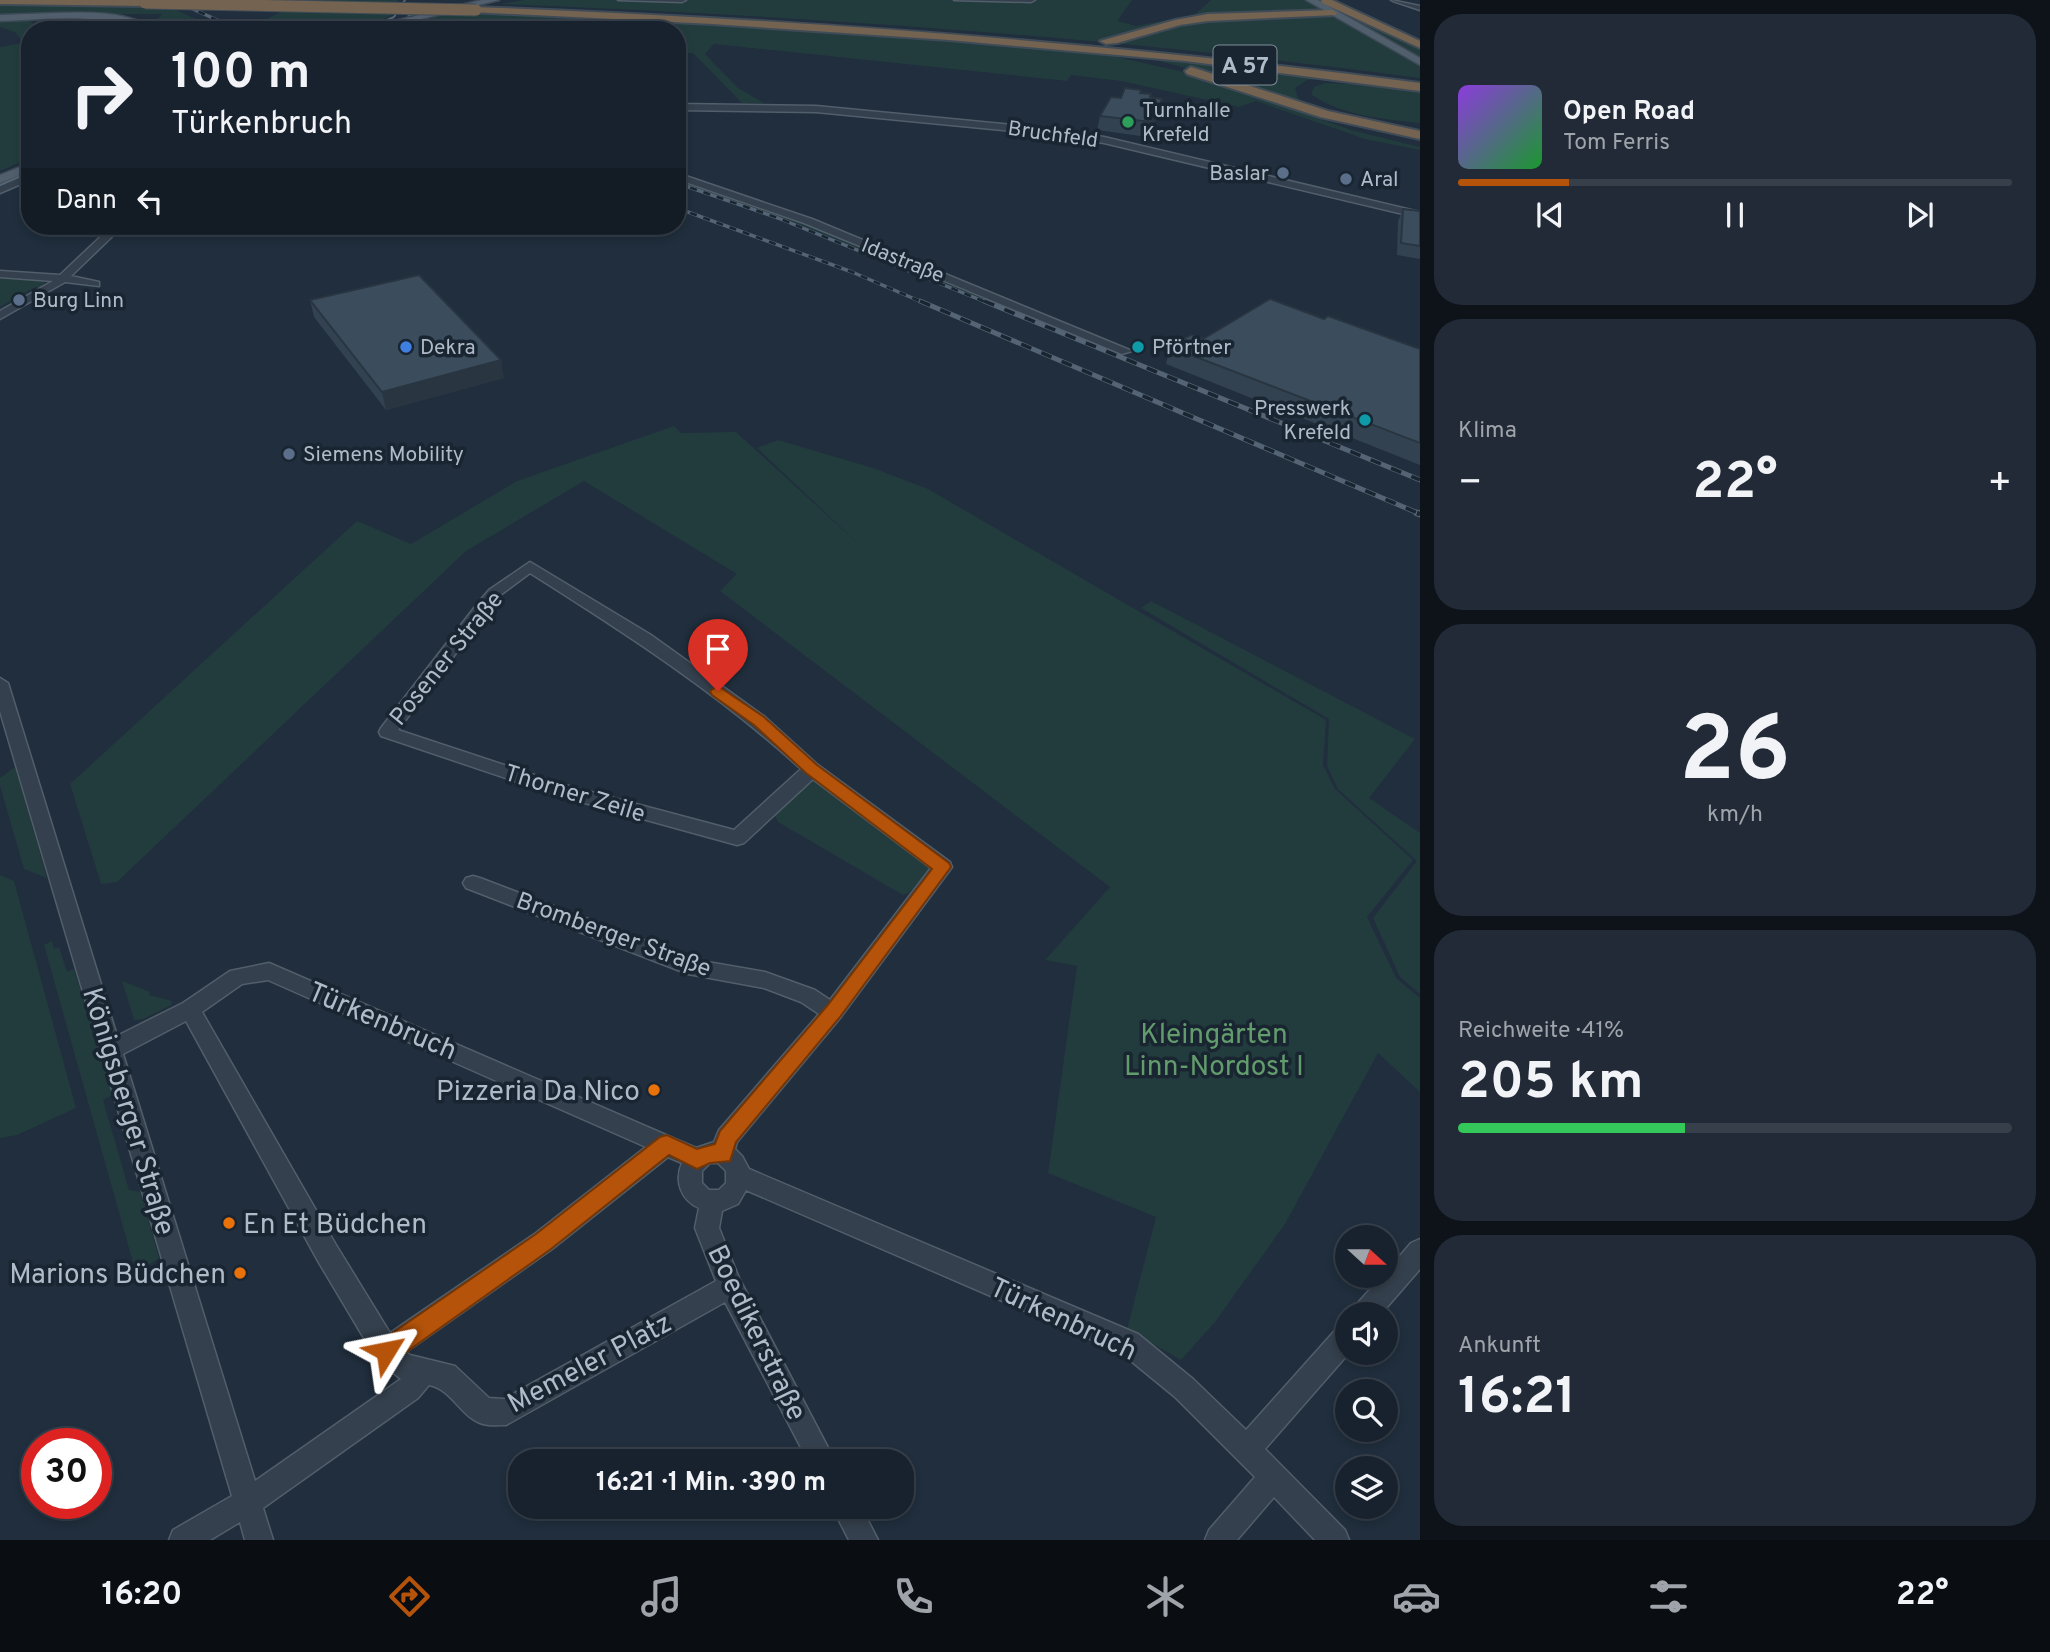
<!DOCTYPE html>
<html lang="de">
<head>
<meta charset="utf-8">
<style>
	body { margin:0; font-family:Overpass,sans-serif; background:#212a36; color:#f1f3f6; height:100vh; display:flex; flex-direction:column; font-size:26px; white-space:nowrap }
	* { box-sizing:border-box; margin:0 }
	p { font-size:23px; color:#9fa4aa }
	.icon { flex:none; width:38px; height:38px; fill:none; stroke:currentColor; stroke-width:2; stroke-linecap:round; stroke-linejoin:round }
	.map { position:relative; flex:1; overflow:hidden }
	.panel { display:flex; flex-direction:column; gap:14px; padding:14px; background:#0d1319; width:630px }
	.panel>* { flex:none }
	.top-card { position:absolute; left:21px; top:21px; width:665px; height:214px; border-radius:28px; box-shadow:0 4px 10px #0003,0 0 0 2px #363f4a; background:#18222e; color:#f1f3f6; overflow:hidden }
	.needle { width:46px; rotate:111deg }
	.controls { position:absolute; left:1335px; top:1225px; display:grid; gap:14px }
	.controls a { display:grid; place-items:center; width:63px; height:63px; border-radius:50%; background:#18222e; box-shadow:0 4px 10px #0003,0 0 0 2px #363f4a; font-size:35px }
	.speed { position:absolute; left:21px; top:1428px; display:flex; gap:14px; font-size:35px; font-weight:700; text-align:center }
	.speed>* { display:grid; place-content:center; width:91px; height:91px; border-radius:50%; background:#18222e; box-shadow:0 4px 10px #0003,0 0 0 2px #363f4a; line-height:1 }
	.speed .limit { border:10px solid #d22; background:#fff; color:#111 }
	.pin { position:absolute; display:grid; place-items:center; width:60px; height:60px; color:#fff; margin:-72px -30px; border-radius:50% 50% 50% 0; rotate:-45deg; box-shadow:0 0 7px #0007 }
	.pin .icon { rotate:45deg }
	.me { position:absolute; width:77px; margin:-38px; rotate:55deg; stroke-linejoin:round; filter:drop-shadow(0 0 5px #0008) }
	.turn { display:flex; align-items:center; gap:24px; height:147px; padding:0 35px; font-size:32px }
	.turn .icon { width:91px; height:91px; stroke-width:2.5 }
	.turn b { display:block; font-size:49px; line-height:60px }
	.then { display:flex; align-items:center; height:66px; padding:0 35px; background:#0003; gap:14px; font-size:26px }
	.big { font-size:52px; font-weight:700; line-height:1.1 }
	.panel .card { flex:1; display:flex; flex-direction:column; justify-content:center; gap:10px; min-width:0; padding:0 24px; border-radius:28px; background:#212a36 }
	.panel .dial { align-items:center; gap:0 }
	.dial b { font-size:91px; line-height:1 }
	.song { display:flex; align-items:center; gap:21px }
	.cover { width:84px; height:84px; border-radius:10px; background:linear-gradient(135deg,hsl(270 70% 55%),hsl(130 70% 35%)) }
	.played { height:7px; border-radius:4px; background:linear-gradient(90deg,#b45309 20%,#363f4a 20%) }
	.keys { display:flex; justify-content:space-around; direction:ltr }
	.heat { display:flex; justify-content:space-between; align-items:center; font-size:38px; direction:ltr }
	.charge { height:10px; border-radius:5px; background:linear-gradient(90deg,#34c759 41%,#363f4a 0) }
	.trip { position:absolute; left:508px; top:1449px; width:406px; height:70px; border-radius:28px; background:#18222e; box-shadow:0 4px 10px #0003,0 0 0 2px #363f4a; font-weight:700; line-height:70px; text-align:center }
	.menu { display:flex; height:112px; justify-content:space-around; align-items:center; background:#0a0e12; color:#9fa4aa }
	.menu .icon { width:49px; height:49px }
	.menu .on { color:#b45309 }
	.menu b { font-size:32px; color:#f1f3f6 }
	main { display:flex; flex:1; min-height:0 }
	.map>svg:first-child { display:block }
	.green { fill:#223c3e }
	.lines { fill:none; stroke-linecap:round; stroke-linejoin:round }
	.minor-casing { stroke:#525e6a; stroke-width:3 }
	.major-casing { stroke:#3d4956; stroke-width:3 }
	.highway-casing { stroke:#3f4b57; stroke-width:4 }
	.minor { fill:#34404d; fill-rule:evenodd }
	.major { fill:#515f6d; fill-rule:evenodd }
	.highway { fill:#736350; fill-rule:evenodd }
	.tram { stroke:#556474; stroke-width:2 }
	.rail-far2-casing { stroke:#556474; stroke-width:3.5 }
	.rail-far1-casing { stroke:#556474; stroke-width:5 }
	.rail-casing { stroke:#556474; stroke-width:7 }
	.rail-far2 { stroke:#192531; stroke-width:2.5; stroke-dasharray:7; stroke-linecap:butt }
	.rail-far1 { stroke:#192531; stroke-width:3.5; stroke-dasharray:11; stroke-linecap:butt }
	.rail { stroke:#192531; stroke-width:4.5; stroke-dasharray:14; stroke-linecap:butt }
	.highway-bridge-casing { stroke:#3f4b57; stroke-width:13; stroke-linecap:butt }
	.highway-bridge { stroke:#736350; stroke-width:11 }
	.wall { fill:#334250 }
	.shaded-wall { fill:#293641 }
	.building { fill:#3b4d5d; stroke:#293641; stroke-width:2 }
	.route { fill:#b45309; stroke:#753606; stroke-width:2 }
	.leisure-dot { fill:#2e9e5b; stroke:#192531; stroke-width:2.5 }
	.service-dot { fill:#5c6f8a; stroke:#192531; stroke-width:2.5 }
	.shop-dot { fill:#3f7fe0; stroke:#192531; stroke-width:2.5 }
	.culture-dot { fill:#0f9aa8; stroke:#192531; stroke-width:2.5 }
	.food-dot { fill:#e8710a; stroke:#192531; stroke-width:2.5 }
	.labels { text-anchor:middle; stroke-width:7; stroke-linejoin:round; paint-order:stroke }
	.far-poi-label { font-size:21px; fill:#afbbc9; stroke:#192531; text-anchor:start }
	.far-street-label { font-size:21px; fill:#afbbc9; stroke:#192531 }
	.shield { fill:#192531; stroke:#828e9b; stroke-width:2 }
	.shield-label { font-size:23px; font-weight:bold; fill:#afbbc9 }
	.street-label { font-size:24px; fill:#afbbc9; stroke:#192531 }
	.near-street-label { font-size:28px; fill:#afbbc9; stroke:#192531 }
	.near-park-label { font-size:28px; fill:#639c6c; stroke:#192531 }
	.near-poi-label { font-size:28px; fill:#afbbc9; stroke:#192531; text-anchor:end }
</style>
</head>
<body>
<main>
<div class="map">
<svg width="1420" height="1540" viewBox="0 0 1420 1540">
	<rect width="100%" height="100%" fill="#202e3d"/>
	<path class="green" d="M306,0H398L397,11C366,36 296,35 260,22Z
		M524,0H1132L1117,21L1136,26L1194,15L1211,0H1304L1334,18L1379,27L1420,48V78C1114,37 807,16 500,4Z
		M0,4L169,7L221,30H166L154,23L162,14L0,15Z
		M453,12L775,26L1108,55L1197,75L1351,130L1420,147V150L1365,139L1256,101L1239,107L1121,81L1071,75L1067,81L714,44L705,54L738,88L764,103H742L693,53H688L686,42L677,34V30L668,25L566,23L564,27L428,24L432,17Z
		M0,21H30L40,30H30V158L0,171V47L23,43L15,32L0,27Z
		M1143,57L1325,78L1307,80L1295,88L1298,98L1306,105L1245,83Z
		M1325,83L1378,85L1420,90V123C1384,119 1341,116 1311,94L1314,87Z
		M677,179L805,223L1071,333L1068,334L799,224L677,182Z
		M0,276L45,282L42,288L35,287L0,307Z
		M674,426L681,433L736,432L865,550L757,448L778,440L873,468L928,489L1326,720L1323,765L1335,789L1413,860L1367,917L1396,978L1420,998V1092L1378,1053L1285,1224L1215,1322L1181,1360L1127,1329L1156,1217L1048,1173L1077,966L1045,960L1110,887L720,591L737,574L584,481L466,551L117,882L101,884L70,784L357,521L411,544L517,481Z
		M1151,601L1415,739L1369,798L1420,833V994L1400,977L1373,918L1417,861L1338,789L1327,766L1329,719L1141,608Z
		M15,767L47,878L24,869L0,786V778Z
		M812,779L819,780L928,863L929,869L909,893L903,895L778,822L775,816Z
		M0,875L14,881L76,1108L17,1135L0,1138Z
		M52,941L54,949L59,947L67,972L74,969L112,1095L103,1100L129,1190L140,1192L159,1258L136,1273L44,945Z
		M122,981L150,992L149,995L172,1001L171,1005L143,1019L134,1020Z"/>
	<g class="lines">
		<defs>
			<path id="minor" d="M618,0H686L682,2Z
				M954,0H1035L1031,2Z
				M1391,0L1420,6V10L1393,1Z
				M409,16H415L420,22L417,30H409L412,22Z
				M677,104L816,106L1044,128L1104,137L1420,212V218L1104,143L1044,134L816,112L677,110Z
				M30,173V180L0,193V186Z
				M677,173L812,219L1132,351L1122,354L804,223L677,179Z
				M112,226H123L71,276L99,282V286L65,282L0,319V311L53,281L0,277V271L60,275Z
				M277,226H335C323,234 289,234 277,226Z
				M530,562L651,635L765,717L818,765L950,862L952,867L840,1018L737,1142L735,1149L742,1156L749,1169L1138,1334L1193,1379L1246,1430L1339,1326L1348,1323L1349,1353L1265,1449L1345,1530L1349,1540H1315L1274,1497L1237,1540H1205L1209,1530L1255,1477L1175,1397L1120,1352L746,1190L738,1204L722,1211L719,1228L739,1278L835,1461H808L725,1302L506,1425C499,1425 490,1426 483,1424C461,1418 452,1389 429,1385L418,1398L263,1508L273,1540H245L240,1522L210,1540H169L173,1530L232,1496L0,711V678L8,683L117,1036L183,1003L230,971L269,963L696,1148L714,1142L719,1130L819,1014L801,1002L764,988L688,974L466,888L463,883L466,878L473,876L480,878L696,960L765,972L815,990L830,1000L931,868L813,779L744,843L737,845L556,795L381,736L379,732L381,728L478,603L489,590ZM530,573C625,633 718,693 801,769L734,830L565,785L398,730L499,596ZM268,980L646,1147L536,1233L390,1333L336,1245L202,1012L242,984ZM186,1021L318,1261L377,1360L401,1379L255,1481L123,1054ZM668,1157L682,1163C674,1181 681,1200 699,1208L695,1228L716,1281L504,1399L489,1398L455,1366L410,1355L406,1352L552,1249ZM710,1163H718L726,1171V1183L719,1190H709L702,1183V1171Z
				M1420,1239V1269L1381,1314H1353L1356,1305L1382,1276H1386V1272L1411,1243Z
				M832,1507H861L878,1540H849Z"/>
			<path id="major" d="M482,0H499L376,30H357Z
				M1306,0H1318L1420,58V65Z
				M57,13C88,12 129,11 156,30C137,30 120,22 101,20C68,16 33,20 0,21V15Z
				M30,163V171L0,183V175Z"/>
			<path id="highway" d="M0,0H146L150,3L145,6L0,4Z
				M1321,0H1332L1420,41V48L1322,3Z
				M476,7C792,19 1106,42 1420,83V91L1185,61L949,40L712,24L472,12L471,10Z
				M1332,10L1337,13L1336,15L1208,21L1180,25L1117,43L1106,44L1100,41L1175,20L1208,14Z
				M1191,67L1328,111L1420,131V139L1320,117L1187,74L1185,71Z"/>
		</defs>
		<use href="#minor" class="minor-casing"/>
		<use href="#major" class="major-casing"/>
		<use href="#highway" class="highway-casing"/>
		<use href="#minor" class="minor"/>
		<use href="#major" class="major"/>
		<use href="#highway" class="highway"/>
		<path class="tram" d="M363,30L394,17L405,0
			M0,185L30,172"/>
		<defs>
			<path id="rail-far2" d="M173,0L239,30
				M677,183L778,218L988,303
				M677,208L852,272L924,303"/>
			<path id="rail-far1" d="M920,301L1420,514
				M984,301L1420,480"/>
			<path id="rail" d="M1417,513L1420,514"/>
		</defs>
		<use href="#rail-far2" class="rail-far2-casing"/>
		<use href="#rail-far1" class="rail-far1-casing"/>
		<use href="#rail" class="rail-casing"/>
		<use href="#rail-far2" class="rail-far2"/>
		<use href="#rail-far1" class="rail-far1"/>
		<use href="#rail" class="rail"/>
		<defs>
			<path id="highway-bridge" d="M145,3L476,10"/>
		</defs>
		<use href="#highway-bridge" class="highway-bridge-casing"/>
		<use href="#highway-bridge" class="highway-bridge"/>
	</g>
	<path class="wall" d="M1140,93L1150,97L1159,113L1148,137L1097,130L1100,116Z
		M1403,209L1420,211V259L1397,255L1398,221Z
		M310,300L504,378L386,410L314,317Z
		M1324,319L1420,349V465L1166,364L1170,347L1203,339Z"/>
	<path class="shaded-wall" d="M1162,99L1159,113L1148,137L1151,122Z
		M501,360L504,378L386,410L382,392Z"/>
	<path class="building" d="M1125,88L1141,90L1140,93L1151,94L1150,97L1162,99L1151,122L1100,116L1111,97L1121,98Z
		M1403,209L1420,211V246L1401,243Z
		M419,275L501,360L382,392L310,300Z
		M1270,299L1324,319L1328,316L1420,349V443L1170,347L1191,335L1203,339Z"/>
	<path class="route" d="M718,686L764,717L817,765L949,863L951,867L840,1017L736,1142L730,1161L710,1163L697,1169L669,1155L551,1249L395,1360L386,1363L378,1360L375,1351L378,1343L536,1234L660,1137L667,1135L697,1149L715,1144L720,1131L827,1006L932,869L806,773L754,725L712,695L710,691Z"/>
	<circle class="leisure-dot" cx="1128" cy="122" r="7"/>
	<g class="service-dot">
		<circle cx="1283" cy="173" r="7"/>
		<circle cx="1346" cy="179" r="7"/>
		<circle cx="19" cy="300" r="7"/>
		<circle cx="289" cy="454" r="7"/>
	</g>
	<circle class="shop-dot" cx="406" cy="347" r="7"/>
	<g class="culture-dot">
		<circle cx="1138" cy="347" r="7"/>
		<circle cx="1365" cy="420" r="7"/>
	</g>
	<g class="food-dot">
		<circle cx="654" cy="1090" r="7"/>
		<circle cx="229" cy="1223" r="7"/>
		<circle cx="240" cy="1273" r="7"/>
	</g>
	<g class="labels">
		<g class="far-poi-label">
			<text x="1142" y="117">Turnhalle<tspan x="1142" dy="24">Krefeld</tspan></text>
			<text x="1269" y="180" text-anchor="end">Baslar</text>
			<text x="1360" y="186">Aral</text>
			<text x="33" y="307">Burg Linn</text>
			<text x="420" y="354">Dekra</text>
			<text x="1152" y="354">Pförtner</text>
			<text x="1351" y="415" text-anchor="end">Presswerk<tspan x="1351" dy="24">Krefeld</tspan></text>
			<text x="303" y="461">Siemens Mobility</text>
		</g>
		<g class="far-street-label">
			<text transform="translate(1053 134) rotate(8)" y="7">Bruchfeld</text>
			<text transform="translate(903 260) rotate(22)" y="7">Idastraße</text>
		</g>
		<rect class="shield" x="1213.5" y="45.5" width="63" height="39" rx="5"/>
		<g class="shield-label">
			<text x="1245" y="73">A 57</text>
		</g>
		<g class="street-label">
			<text transform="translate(446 658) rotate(-51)" y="8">Posener Straße</text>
			<text transform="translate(575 793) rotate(17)" y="8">Thorner Zeile</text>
			<text transform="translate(614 934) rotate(20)" y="8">Bromberger Straße</text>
		</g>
		<g class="near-street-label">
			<text transform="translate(383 1020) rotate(23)" y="10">Türkenbruch</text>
			<text transform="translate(130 1111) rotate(73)" y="10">Königsberger Straße</text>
			<text transform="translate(1064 1318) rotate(25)" y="10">Türkenbruch</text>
			<text transform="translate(758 1332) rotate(64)" y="10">Boedikerstraße</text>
			<text transform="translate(589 1362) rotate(-28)" y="10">Memeler Platz</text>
		</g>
		<g class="near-park-label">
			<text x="1214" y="1043">Kleingärten<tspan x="1214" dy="32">Linn-Nordost I</tspan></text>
		</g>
		<g class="near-poi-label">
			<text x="640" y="1100">Pizzeria Da Nico</text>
			<text x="243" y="1233" text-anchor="start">En Et Büdchen</text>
			<text x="226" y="1283">Marions Büdchen</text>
		</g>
	</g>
</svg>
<div class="controls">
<a><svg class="needle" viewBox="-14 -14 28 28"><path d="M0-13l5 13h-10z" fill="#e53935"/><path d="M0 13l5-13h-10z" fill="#9fa4aa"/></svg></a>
<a><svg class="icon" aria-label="sound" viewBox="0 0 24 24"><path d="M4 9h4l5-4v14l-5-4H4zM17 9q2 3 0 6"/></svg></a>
<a><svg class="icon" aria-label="search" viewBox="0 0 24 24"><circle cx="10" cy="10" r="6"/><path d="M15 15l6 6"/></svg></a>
<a><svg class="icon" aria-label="layers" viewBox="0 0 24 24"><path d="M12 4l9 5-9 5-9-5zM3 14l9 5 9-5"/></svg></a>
</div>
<div class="speed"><div class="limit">30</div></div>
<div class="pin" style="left:718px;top:691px;background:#d93025"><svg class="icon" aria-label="arrive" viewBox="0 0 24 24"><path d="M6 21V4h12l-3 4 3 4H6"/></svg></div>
<svg class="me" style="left:386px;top:1351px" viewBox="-20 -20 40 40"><path d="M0-17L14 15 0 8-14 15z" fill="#b45309" stroke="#fff" stroke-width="4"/></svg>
<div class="trip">16:21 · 1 Min. · 390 m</div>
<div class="top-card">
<div class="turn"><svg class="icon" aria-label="right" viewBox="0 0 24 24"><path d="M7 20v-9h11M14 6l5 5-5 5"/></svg><div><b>100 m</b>Türkenbruch</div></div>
<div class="then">Dann<svg class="icon" aria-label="left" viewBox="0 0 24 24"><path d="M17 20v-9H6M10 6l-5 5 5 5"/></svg></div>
</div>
</div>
<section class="panel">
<div class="card">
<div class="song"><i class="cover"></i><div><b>Open Road</b><p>Tom Ferris</p></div></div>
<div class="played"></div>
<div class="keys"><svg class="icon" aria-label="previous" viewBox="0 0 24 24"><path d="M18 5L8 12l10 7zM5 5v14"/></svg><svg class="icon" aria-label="pause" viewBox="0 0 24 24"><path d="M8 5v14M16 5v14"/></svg><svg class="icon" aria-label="next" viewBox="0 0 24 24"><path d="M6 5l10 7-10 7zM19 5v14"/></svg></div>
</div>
<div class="card"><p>Klima</p>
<div class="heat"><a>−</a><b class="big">22°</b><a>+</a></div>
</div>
<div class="card dial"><b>26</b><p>km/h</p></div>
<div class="card"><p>Reichweite · 41%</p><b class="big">205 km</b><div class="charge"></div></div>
<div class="card"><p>Ankunft</p><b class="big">16:21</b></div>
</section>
</main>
<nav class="menu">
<b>16:20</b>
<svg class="icon on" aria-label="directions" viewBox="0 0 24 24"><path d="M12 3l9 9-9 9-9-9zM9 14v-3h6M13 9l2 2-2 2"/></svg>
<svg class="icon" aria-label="music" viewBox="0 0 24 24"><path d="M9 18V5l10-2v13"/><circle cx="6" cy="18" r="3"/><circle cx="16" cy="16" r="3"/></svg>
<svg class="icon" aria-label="phone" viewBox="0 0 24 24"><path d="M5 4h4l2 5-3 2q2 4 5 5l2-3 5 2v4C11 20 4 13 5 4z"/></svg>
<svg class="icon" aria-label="climate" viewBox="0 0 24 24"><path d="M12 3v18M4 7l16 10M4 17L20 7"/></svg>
<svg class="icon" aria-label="car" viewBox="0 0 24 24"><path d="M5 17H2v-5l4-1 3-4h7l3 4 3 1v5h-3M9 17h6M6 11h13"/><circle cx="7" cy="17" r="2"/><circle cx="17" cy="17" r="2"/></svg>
<svg class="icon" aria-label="filters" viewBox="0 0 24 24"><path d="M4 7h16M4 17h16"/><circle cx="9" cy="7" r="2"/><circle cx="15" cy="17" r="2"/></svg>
<b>22°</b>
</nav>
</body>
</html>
